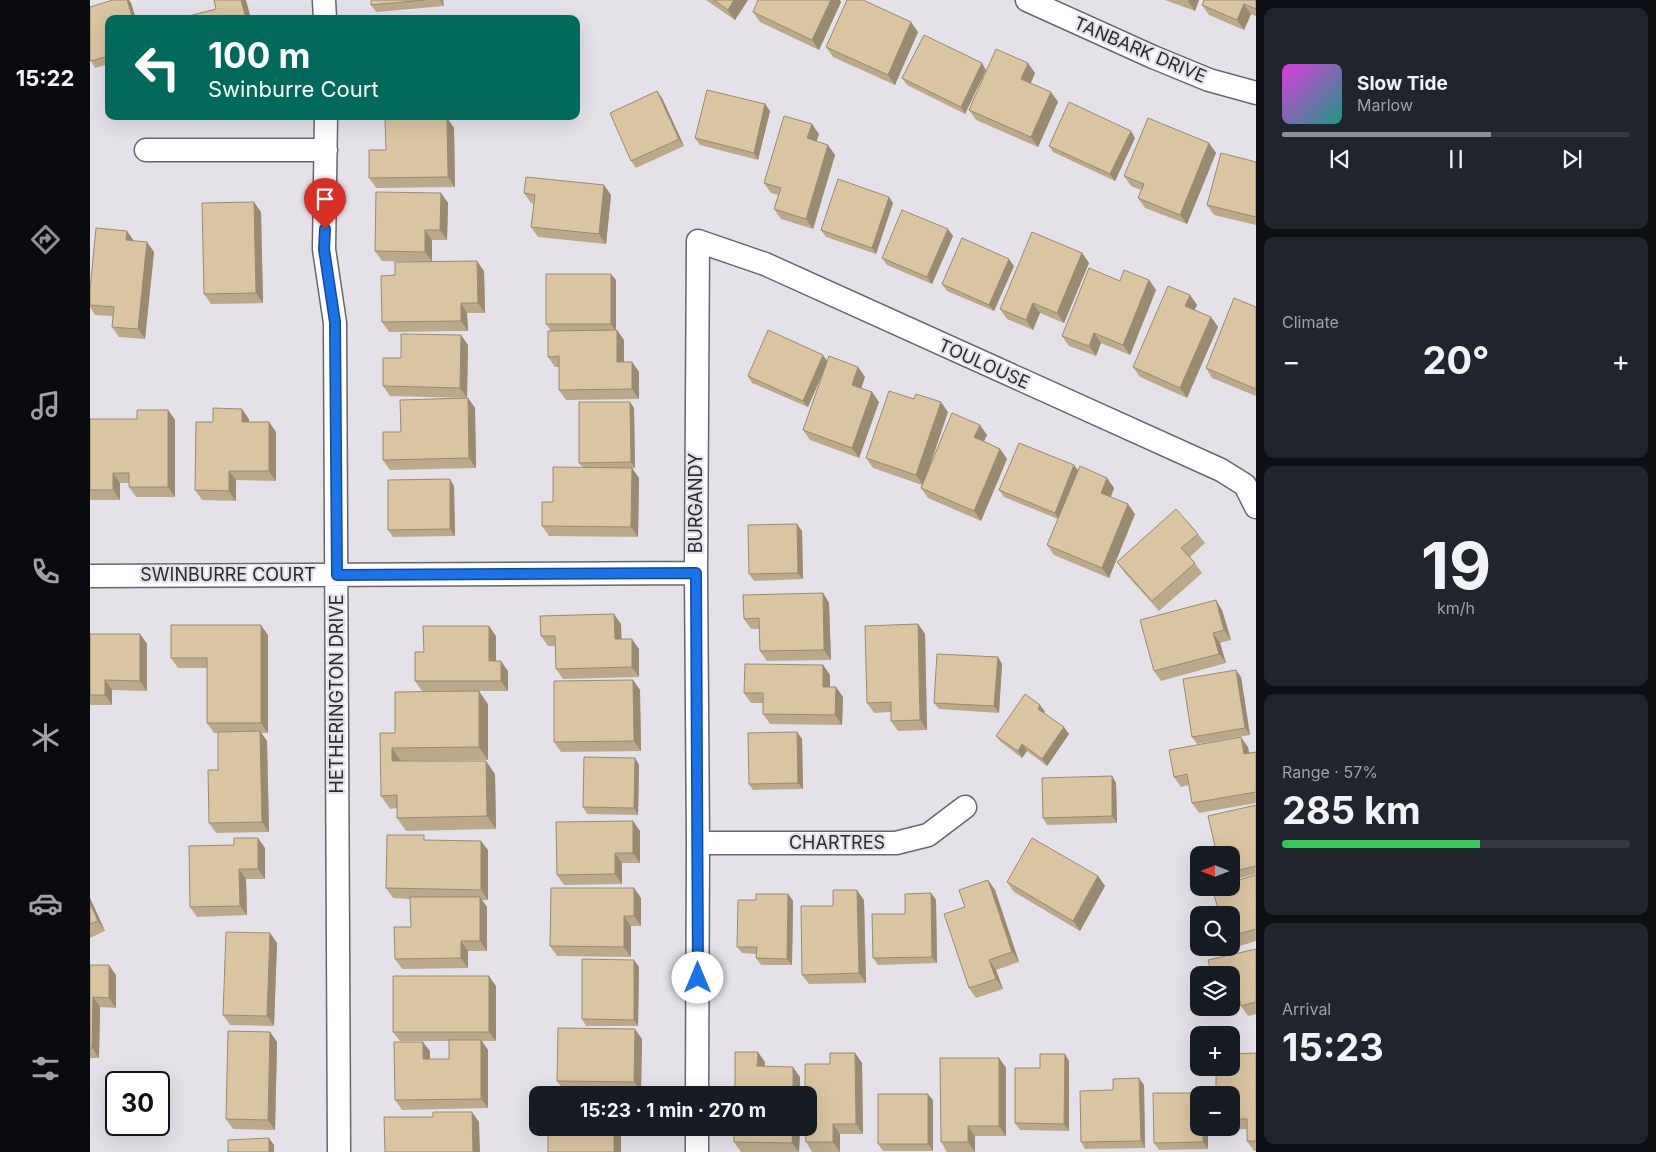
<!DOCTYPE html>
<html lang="en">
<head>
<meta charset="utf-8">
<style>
	body { margin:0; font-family:Inter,sans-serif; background:#20242c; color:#f1f3f6; height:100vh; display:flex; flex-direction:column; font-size:19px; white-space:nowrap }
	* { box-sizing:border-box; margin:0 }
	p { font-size:16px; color:#9ea1a6 }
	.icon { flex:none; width:28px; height:28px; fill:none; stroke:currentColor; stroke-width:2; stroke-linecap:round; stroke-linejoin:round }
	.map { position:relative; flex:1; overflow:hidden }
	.sheet { display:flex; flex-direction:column; gap:8px; padding:8px; background:#0d0f14; width:400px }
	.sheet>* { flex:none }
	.guide { position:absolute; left:15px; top:15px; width:475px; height:105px; border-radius:10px; box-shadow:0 5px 20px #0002; background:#00695c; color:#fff; overflow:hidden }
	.needle { width:32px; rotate:270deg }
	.tools { position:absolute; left:1100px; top:846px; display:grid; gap:10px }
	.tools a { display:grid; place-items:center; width:50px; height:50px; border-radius:10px; background:#171b24; box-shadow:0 5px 20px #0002; font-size:25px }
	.speed { position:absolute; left:15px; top:1071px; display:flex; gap:10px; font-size:25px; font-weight:700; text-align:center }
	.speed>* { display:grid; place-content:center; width:65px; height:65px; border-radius:50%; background:#171b24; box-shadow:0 5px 20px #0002; line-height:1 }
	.speed .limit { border:2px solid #111; border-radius:8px; background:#fff; color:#111 }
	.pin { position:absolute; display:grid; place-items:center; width:42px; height:42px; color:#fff; margin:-51px -21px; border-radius:50% 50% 50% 0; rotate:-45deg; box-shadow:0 0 5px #0007 }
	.pin .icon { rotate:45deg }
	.me { position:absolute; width:55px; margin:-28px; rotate:0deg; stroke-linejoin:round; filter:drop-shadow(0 0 4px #0008) }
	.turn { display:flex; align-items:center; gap:18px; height:105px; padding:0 20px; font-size:22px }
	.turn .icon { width:65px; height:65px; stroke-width:2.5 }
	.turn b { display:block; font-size:35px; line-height:42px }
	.big { font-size:38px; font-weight:700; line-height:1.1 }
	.sheet .widget { flex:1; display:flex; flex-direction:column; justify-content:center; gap:8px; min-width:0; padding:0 18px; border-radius:10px; background:#20242c }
	.sheet .dial { align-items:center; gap:0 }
	.dial b { font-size:65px; line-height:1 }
	.song { display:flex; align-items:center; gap:15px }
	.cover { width:60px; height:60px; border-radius:8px; background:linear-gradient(135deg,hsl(300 70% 55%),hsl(170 70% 35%)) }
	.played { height:5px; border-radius:2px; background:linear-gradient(90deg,#8c9099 60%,#363941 60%) }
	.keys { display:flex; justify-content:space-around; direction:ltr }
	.heat { display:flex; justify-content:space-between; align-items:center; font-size:28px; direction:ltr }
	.charge { height:8px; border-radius:4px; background:linear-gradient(90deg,#34c759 57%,#363941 0) }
	.trip { position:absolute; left:439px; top:1086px; width:288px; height:50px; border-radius:10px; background:#171b24; box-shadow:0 5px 20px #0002; font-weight:700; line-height:50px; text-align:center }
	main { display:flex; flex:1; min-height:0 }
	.menu { display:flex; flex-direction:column; width:90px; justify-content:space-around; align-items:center; background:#090b0e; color:#9ea1a6 }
	.menu .icon { width:35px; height:35px }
	.menu .current { color:#8c9099 }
	.menu b { font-size:22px; color:#f1f3f6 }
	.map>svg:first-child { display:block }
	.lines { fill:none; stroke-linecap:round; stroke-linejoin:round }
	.street-casing { stroke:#67666b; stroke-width:25 }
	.street { stroke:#fff; stroke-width:22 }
	.wall { fill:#bca98a }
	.shaded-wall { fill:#998a70 }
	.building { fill:#dbc5a0; stroke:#998a70 }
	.route-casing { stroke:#114b97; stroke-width:12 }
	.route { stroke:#1a73e8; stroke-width:9 }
	.labels { text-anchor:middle; stroke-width:4.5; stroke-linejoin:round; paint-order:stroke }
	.street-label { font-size:18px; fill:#2c2b2d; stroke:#e4e2e8 }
</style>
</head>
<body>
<main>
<nav class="menu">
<b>15:22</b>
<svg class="icon current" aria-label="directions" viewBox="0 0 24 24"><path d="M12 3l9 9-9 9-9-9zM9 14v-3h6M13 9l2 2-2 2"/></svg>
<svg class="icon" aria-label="music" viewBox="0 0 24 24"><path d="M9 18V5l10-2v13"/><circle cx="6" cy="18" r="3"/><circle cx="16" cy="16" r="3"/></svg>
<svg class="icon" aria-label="phone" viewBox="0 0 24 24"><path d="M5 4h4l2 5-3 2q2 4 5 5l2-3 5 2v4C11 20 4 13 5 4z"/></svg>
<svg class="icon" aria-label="climate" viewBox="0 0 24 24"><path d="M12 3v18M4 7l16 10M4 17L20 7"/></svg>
<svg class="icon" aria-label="car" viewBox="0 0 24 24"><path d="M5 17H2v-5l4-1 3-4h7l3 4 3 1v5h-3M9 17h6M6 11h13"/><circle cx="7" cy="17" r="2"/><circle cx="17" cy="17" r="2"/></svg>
<svg class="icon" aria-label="filters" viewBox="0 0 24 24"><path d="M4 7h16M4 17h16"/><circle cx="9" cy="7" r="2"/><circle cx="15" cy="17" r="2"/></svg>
</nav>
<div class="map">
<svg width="1166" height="1152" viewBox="0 0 1166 1152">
	<rect width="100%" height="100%" fill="#e4e2e8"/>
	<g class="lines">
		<defs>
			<path id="street" d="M234,0L235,19
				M937,0L1063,57L1119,80L1166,93
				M236,116L234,249L245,323L249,1152
				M56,150H236
				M0,576L606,573
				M608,843H806L838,835L875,807
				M607,1095L608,843L606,573L608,241L675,264L1131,470L1155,485L1166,507
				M607,1152V1128"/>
		</defs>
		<use href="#street" class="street-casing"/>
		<use href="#street" class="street"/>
	</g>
	<path class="wall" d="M23,0H39L41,3L46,19H19V64L5,68L0,59V7Z
		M281,0H353L354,6L286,12L281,5Z
		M616,0H658L645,20Z
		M1075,0H1109L1105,11Z
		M1166,0V16L1161,14L1154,30L1119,15L1112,5Z
		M751,2L729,50L670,22L663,12Z
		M828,32L805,85L743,57L736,47Z
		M896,70L875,114L817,85L812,78Z
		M945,73L941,83L968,102L948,147L886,120L879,110Z
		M572,98L594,146L546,168L541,161Z
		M675,104L680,111L668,160L610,145L605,138Z
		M357,118L364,128L365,187L286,188L279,178L296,150Z
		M729,134L726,141L745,155L723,229L691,219L684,209L688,195L681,193L674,183Z
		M1045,138L1025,181L963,152L959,146Z
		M1119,143L1126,153L1097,224L1055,208L1048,198L1051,190L1041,186L1034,176Z
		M1166,162V225L1124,215L1117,205Z
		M351,193L358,203L357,240H342V262L292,261L285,251Z
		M434,193L521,195L516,244L448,237L441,227L444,204L441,203Z
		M803,203L786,254L736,237L731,230Z
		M171,212L173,303L121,304L114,294Z
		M863,236L842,284L797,265L792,258Z
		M44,241L57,242L64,252L55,339L29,337L22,327L23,316L5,315L0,307V290Z
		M992,253L999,263L974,323L950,313L943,330L917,319L910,309Z
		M924,266L904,311L857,291L852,284Z
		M394,271L395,313H377L378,331L299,332L292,322Z
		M526,280V330L534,340V362H542L549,372V399L476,400L469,390V367H465L458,357L461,331L456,324Z
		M1059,280L1066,290L1040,355L1011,343L1006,356L979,346L972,336Z
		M1100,295L1107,305L1104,310L1121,317L1128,327L1097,398L1050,377L1043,367Z
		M1166,307V396L1122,378L1116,368Z
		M378,345L377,398L300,396L293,386Z
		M738,361L768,367L775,377L771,388L782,392L789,402L769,458L720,440L713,430L734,370L718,407L662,383L658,376Z
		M378,398L385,408L386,468L300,470L293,460L311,432Z
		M540,402L544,408L545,468L542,469L549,478L548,537L459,536L452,526L463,502L493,468L489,463Z
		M78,410L85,420V497H46L39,487V483H30V500H0V419H47Z
		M858,412L838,472L897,435L894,441L910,449L917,459L891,521L838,498L831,488L832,485L783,468L776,458Z
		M159,419V422H179L186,432V481L146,480V501L112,500L105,490L123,422Z
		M984,465L988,471L1017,478L1024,488L1021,497L1045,514L1019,578L964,555L957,545L968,519L914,497L909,490Z
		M364,486L365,536L303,537L298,530Z
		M712,531L713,579L664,581L659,574Z
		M1108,534L1115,543L1100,557L1105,563L1112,573L1069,611L1034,572L1027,562Z
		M733,593L739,603L741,660L677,661L670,651L669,629H661L654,619Z
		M1132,610L1141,640L1130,643L1136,663L1071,681L1064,671Z
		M531,624V639L549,649V677L473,679L466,669L465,646H458L451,636Z
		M828,624L835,634L837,730L808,731L801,721V712L784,713L777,703Z
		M0,634H50L57,644V691L22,690V705H0Z
		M178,635V733H171L177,741L179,832L126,833L119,823L128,770V733H124L117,723V668H88L81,658Z
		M406,636V661L418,671V691H332L325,681L334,652Z
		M908,657L912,664L909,713L849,709L844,703Z
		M733,665L740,675V687H746L753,697L752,725L680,724L673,714V703H661L654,693Z
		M1151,677L1160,735L1107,744L1102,737Z
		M543,680L550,690L551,751L471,752L464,742Z
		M398,704V760L311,761L405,774L406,829L316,831L307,818V808L300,809L291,796L305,733Z
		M950,705L955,712L954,713L979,734L957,766L937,751L932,758L911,742L906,736Z
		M707,732L712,739L713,789L663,790L659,784Z
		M1158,747L1159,753L1166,752V803L1109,813L1102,803L1099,785L1091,787L1084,777Z
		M545,758L549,765L548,815L497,814L493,807Z
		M1022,776L1026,783L1027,823L957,825L953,818Z
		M1166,805V874L1141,880V855Z
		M550,831V863H532V884L474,885L467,875Z
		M338,840L398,850V900H392L397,907V951H378V968L312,969L305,959L321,927L320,899L303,898L296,888Z
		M175,848V879H156L157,915L107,917L100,907Z
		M1166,875V941L1143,948L1141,945V915Z
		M1008,876L1015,886L990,931L924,892L917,882Z
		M898,880L905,890L929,962L906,970L913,989L886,998L879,988L875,907Z
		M841,893L846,900L847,963L788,965L783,958L815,914Z
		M698,894L703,901L702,965H671L666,958L667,954L652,953L647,947L666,900Z
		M0,898L15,931L0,938Z
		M551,898V926H541V957L467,956L460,946Z
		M774,900L776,983L719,984L712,975L743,906Z
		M180,933L187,943L184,1026L140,1025L133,1015Z
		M1166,949V1014L1158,1016L1151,1006L1150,1002L1141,1004V975Z
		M0,965L26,975V1008L10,1007L9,1058H0Z
		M549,967L548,1026H496L492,1019Z
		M406,986V1041H392L398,1050V1108L312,1110L305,1100L340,1051V1059H359V1041H310L303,1032Z
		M180,1032L187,1042L185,1130L143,1129L136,1119Z
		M552,1039L551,1092L474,1091L467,1081Z
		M765,1053L772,1063L773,1134H750V1152H722L716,1142L740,1064Z
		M1166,1053V1151H1164L1157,1141V1129L1134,1130L1132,1128H1141V1095Z
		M909,1058L916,1068V1136H885V1152H857L851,1142Z
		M979,1061V1131L930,1130L925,1123L950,1068Z
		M1054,1085L1055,1148L995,1149L991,1142L1023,1090Z
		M843,1100V1151H793L788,1144Z
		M458,1128H548V1135H531V1152Z
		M644,1128H710L709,1152H651L644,1142Z
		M1109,1128H1118V1149L1069,1150L1064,1143Z"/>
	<path class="shaded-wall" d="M37,0H39L41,3L46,19H43Z
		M151,0H156L161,19H156Z
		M350,0H353L354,6Z
		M644,0H658L645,20L638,10Z
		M741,0H750L751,2L729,50L722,40Z
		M1099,0H1109L1105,11L1098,1Z
		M1154,4L1161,14L1154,30L1147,20Z
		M821,22L828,32L805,85L798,75Z
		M892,63L896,70L875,114L871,107Z
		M938,63L945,73L938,89L931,79Z
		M567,91L572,98L594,146L589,139Z
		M961,92L968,102L948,147L941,137Z
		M675,104L680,111L668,160L664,153Z
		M357,118L364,128L365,187L358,177Z
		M722,124L729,134L724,148L717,138Z
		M1041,131L1045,138L1025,181L1020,174Z
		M1119,143L1126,153L1097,224L1090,215Z
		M738,145L745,155L723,229L716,219Z
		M514,185L521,195L516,244L509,234Z
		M351,193L358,203L357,240L350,230Z
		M799,197L803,203L786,254L782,248Z
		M164,202L171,212L173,303L166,293Z
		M858,229L863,236L842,284L837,277Z
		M335,230L342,240V262L335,252Z
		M37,231L44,241L36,240Z
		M57,242L64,252L55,339L48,329Z
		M992,253L999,263L974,323L967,313Z
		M919,259L924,266L904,311L899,305Z
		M387,261L394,271L395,313L388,303Z
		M521,274L526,280V331L521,324Z
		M1059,280L1066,290L1040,355L1033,345Z
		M1100,295L1107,305L1102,316L1095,306Z
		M371,303L377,313L378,331L371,321Z
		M943,303L950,313L943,330L936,320Z
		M1121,317L1128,327L1097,398L1090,388Z
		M527,330L534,340V372L527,362Z
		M1004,333L1011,343L1006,356L999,346Z
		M371,335L378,345L377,398L370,388Z
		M733,355L738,362L718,407L713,401Z
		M542,362L549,372V399L542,389Z
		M768,367L775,377L769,395L762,385Z
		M782,392L789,402L769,458L762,448Z
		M378,398L385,408L386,468L379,458Z
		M540,402L544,408L545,468L541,462Z
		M851,402L858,412L833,485L826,475Z
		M152,409L159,419V432L152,422Z
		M78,410L85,420V497L78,487Z
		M179,422L186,432V481L179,471Z
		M890,425L897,435L891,447L884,437Z
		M910,449L917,459L891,521L884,511Z
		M984,465L989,472L969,520L965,513Z
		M542,468L549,478L548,537L541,527Z
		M139,471L146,480V501L139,491Z
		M23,473L30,483V500L23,490Z
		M1017,478L1024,488L1018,503L1011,493Z
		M360,479L364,486L365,536L360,529Z
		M1038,504L1045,514L1019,578L1012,568Z
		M707,524L712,531L713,579L708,573Z
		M733,593L739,603L741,660L734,650Z
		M1126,600L1132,610L1141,640L1134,630Z
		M524,614L531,624L532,649L525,639Z
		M828,624L835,634L837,730L830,720Z
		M171,625L178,635V733L171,723Z
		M399,626L406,636V671L399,661Z
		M1123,633L1130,643L1136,663L1129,654Z
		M50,634L57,644V691L50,681Z
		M542,639L549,649V677L542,667Z
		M908,657L912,664L909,713L904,706Z
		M411,661L418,671V691L411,681Z
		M733,665L740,675V697L733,687Z
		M1146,670L1151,677L1160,735L1155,728Z
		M15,680L22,690V705L15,695Z
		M543,680L550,690L551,751L544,741Z
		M746,687L753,697L752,725L745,715Z
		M389,691L398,704V760L389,747Z
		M950,705L955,712L952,715L948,709Z
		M974,727L979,734L957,766L952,759Z
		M170,731L177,741L179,832L172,822Z
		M707,732L712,739L713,789L708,783Z
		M1151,737L1158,747L1161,764L1154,754Z
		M932,744L937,751L932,758L928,751Z
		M302,748L311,761V774L302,761Z
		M545,758L549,765L548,815L544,808Z
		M396,761L405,774L406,829L397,816Z
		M1022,776L1026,783L1027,823L1022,816Z
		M543,821L550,831V863L543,853Z
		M168,838L175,848V879L168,869Z
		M391,841L398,850V900L391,890Z
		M525,853L532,863V884L525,874Z
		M149,869L156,879L157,915L150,906Z
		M1008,876L1015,886L990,931L983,921Z
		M898,880L905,890L929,962L922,952Z
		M544,888L551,898V926L544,916Z
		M767,890L774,900L776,983L769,973Z
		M841,893L846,900L847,963L842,957Z
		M698,894L703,901L702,965L697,959Z
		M390,897L397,907V951L390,941Z
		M0,898L15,931L8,921L0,903Z
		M534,916L541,926V957L534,947Z
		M180,933L187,943L184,1026L177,1016Z
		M371,941L378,951V968L371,958Z
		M544,960L549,967L548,1026L544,1020Z
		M899,960L906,970L913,989L906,979Z
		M19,965L26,975V1008L19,998Z
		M399,976L406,986V1041L399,1032Z
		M3,997L10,1007L9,1058L2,1048Z
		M545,1029L552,1039L551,1092L544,1082Z
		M180,1032L187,1042L185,1130L178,1120Z
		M391,1040L398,1050V1108L391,1099Z
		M333,1042L340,1051V1069L333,1059Z
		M668,1052L675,1062L674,1076L667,1066Z
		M765,1053L772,1063L773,1134L766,1124Z
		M975,1054L979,1061V1131L974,1124Z
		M909,1058L916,1068V1136L909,1126Z
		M703,1067L710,1077V1095H703Z
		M1049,1078L1054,1085L1055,1148L1051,1141Z
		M838,1094L843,1100V1151L838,1144Z
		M382,1112L389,1122L390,1152H383Z
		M743,1124L750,1134V1152L743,1142Z
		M878,1126L885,1136V1152L878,1142Z
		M524,1128H525L531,1135V1152H524Z
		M543,1128H548V1135Z
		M703,1128H710L709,1152L702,1143Z
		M1113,1128H1118V1149L1113,1142Z
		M179,1138L184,1145V1152H179Z"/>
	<path class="building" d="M23,0H37L43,19H19V56L1,61L0,59V7Z
		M124,0H151L156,19H96L95,17L126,9Z
		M281,0H335L281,5Z
		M624,0H644L638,10Z
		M668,0H741L722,40L663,12Z
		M757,0H773L821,22L798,75L736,47Z
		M1114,0H1166V9L1154,4L1147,20L1112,5Z
		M834,35L892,63L871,107L812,78Z
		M906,49L938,63L931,79L961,92L941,137L879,110Z
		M617,90L675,104L664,153L605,138Z
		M567,91L589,139L541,161L520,113Z
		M979,102L1041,131L1020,174L959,146Z
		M694,116L722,124L717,138L738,145L716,219L684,209L691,188L674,183Z
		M357,118L358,177L279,178V150H296L295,119Z
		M1058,118L1119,143L1090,215L1048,198L1054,184L1034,176Z
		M1131,153L1166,162V217L1117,205Z
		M436,177L514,185L509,234L441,227L445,195L434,193Z
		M748,179L799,197L782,248L731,230Z
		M286,192L351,193L350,230H335V252L285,251Z
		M164,202L166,293L114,294L112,203Z
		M812,210L858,229L837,277L792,258Z
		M6,228L37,231L36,240L57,242L48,329L22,327L24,307L0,305V290Z
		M942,232L992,253L967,313L943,303L936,320L910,309Z
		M872,238L919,259L899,305L852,284Z
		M387,261L388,303H371V321L292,322L291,276L305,275V262Z
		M999,268L1030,281L1034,270L1059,280L1033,345L1004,333L999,346L972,336Z
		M456,274H521V324H456Z
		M1078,286L1100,295L1095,306L1121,317L1090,388L1043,367Z
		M1144,298L1166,307V389L1116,368Z
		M527,330V362H542V389L469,390V356L458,357V331Z
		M678,330L733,355L713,401L658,376Z
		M311,334L371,335L370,388L293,386V358H311Z
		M739,356L768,367L762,385L782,392L762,448L713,430Z
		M799,391L824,399L826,394L851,402L826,475L776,458Z
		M378,398L379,458L293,460V432H311L310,400Z
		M489,402H540L541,462L489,463Z
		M123,408L152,409V422H179V471H139V491L105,490L106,422H123Z
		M47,410H78V487H39V473H23V490H0V419H47Z
		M862,413L890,425L884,437L910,449L884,511L831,488Z
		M929,443L984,465L965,513L909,490Z
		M990,466L1017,478L1011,493L1038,504L1012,568L957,545Z
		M463,467L542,468L541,527L452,526V502H463Z
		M360,479V529L298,530V480Z
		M1086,509L1108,534L1091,548L1105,563L1062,601L1027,562Z
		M707,524L708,573L659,574L658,525Z
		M733,593L734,650L670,651L669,618L654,619L653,595Z
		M1126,600L1134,630L1123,633L1129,654L1064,671L1050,620Z
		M524,614L525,639H542V667L466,669L465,636H451L450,616Z
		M828,624L830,720L801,721V702L777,703L775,626Z
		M81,625H171V723H117V658H81Z
		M333,626H399V661H411V681H325V652H334Z
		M0,634H50V681L15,680V695H0Z
		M847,654L908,657L904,706L844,703Z
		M655,664L733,665V687H746L745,715L673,714V693H654Z
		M1146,670L1155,728L1102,737L1093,679Z
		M543,680L544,741L464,742V681Z
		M389,691V747L302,748V761H396L397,816L307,818V795L291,796L290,733H305V692Z
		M935,694L950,705L948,709L974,727L952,759L932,744L928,751L906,736Z
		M170,731L172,822L119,823L118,770H128V732Z
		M707,732L708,783L659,784L658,733Z
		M1151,737L1154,754L1166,752V792L1102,803L1097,774L1084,777L1079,750Z
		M494,757L545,758L544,808L493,807Z
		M1022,776V816L953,818L952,778Z
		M1166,805V866L1141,872V855H1127L1118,816Z
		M543,821V853H525V874L467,875L466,822Z
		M297,835H334V840L391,841V890L296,888Z
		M144,838H168V869H149L150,906L100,907L99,846L144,845Z
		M942,838L1008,876L983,921L917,882Z
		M1166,875V929L1141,936V915H1130L1122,888H1141V882Z
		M898,880L922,952L899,960L906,979L879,988L854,914L875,907L869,890Z
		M461,888H544V916H534V947L460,946Z
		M743,890H767L769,973L712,975L711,906H743Z
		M841,893L842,957L783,958L782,914H815V894Z
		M666,894H698L697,959L666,958L667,947H647L648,900H666Z
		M320,897H390V941H371V958L305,959L304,927H321Z
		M0,903L8,921L0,924Z
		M136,932L180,933L177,1016L133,1015Z
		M1166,949V1002L1151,1006L1147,990L1141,992V975H1122L1118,960Z
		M492,959L544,960V1020L492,1019Z
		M0,965H19V998L3,997L2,1048H0Z
		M303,976H399V1032H303Z
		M468,1028L545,1029L544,1082L467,1081Z
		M138,1031L180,1032L178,1120L136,1119Z
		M359,1040H391V1099L305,1100L304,1042H333V1059H359Z
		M645,1052H668L667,1066L703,1067V1095H645Z
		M740,1053H765L766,1124H743V1142H716L715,1128H718V1095H715V1064H740Z
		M1166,1053V1141H1157V1119H1141V1095H1126V1068H1141V1054Z
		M950,1054H975L974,1124L925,1123V1068H950Z
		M850,1058H909V1126H878V1142H851Z
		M1049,1078L1051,1141L991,1142L990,1091L1023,1090V1079Z
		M1063,1093H1113V1095H1109V1128H1113V1142L1064,1143Z
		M541,1094V1095H457Z
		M788,1094H838V1144H788Z
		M343,1112H382L383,1152H295L294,1117H343Z
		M458,1128H524V1152H458Z
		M644,1128H703L702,1143L644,1142Z
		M179,1138V1152H138V1140Z"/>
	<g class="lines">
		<defs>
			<path id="route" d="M235,229L234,249L245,322L247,575L606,573L608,978"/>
		</defs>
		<use href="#route" class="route-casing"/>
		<use href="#route" class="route"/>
	</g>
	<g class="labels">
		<g class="street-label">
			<text transform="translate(1050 50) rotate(23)" y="6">TANBARK DRIVE</text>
			<text transform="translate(894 364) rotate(24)" y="6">TOULOUSE</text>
			<text transform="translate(606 503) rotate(-90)" y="6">BURGANDY</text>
			<text x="138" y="581">SWINBURRE COURT</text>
			<text transform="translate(247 694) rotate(-90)" y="6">HETHERINGTON DRIVE</text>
			<text x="747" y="849">CHARTRES</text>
		</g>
	</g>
</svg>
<div class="tools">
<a><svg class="needle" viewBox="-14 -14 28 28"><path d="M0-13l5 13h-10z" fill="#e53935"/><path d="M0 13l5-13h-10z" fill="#9ea1a6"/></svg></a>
<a><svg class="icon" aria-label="search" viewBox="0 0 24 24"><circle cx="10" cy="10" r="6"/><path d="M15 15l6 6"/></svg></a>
<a><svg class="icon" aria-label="layers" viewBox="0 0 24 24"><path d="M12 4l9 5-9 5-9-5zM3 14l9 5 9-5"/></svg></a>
<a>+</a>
<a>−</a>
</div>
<div class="speed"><div class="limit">30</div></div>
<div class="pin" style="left:235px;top:229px;background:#d93025"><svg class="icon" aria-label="arrive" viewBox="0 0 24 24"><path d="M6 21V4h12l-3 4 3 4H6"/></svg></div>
<svg class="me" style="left:608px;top:978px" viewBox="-20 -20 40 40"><circle r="19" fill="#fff"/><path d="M0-13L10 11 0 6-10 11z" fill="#1a73e8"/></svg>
<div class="trip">15:23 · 1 min · 270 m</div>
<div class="guide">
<div class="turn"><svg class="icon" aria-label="left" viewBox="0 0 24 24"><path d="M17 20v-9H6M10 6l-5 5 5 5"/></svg><div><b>100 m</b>Swinburre Court</div></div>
</div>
</div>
<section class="sheet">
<div class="widget">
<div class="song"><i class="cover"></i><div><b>Slow Tide</b><p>Marlow</p></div></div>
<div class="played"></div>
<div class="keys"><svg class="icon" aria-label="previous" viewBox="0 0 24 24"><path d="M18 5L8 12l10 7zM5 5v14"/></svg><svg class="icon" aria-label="pause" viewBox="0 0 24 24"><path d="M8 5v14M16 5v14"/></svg><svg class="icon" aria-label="next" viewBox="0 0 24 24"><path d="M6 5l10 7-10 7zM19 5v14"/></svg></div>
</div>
<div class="widget"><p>Climate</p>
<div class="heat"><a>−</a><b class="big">20°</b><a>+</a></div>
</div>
<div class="widget dial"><b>19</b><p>km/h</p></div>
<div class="widget"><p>Range · 57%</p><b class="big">285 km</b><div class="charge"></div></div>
<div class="widget"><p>Arrival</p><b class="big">15:23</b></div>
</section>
</main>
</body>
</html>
